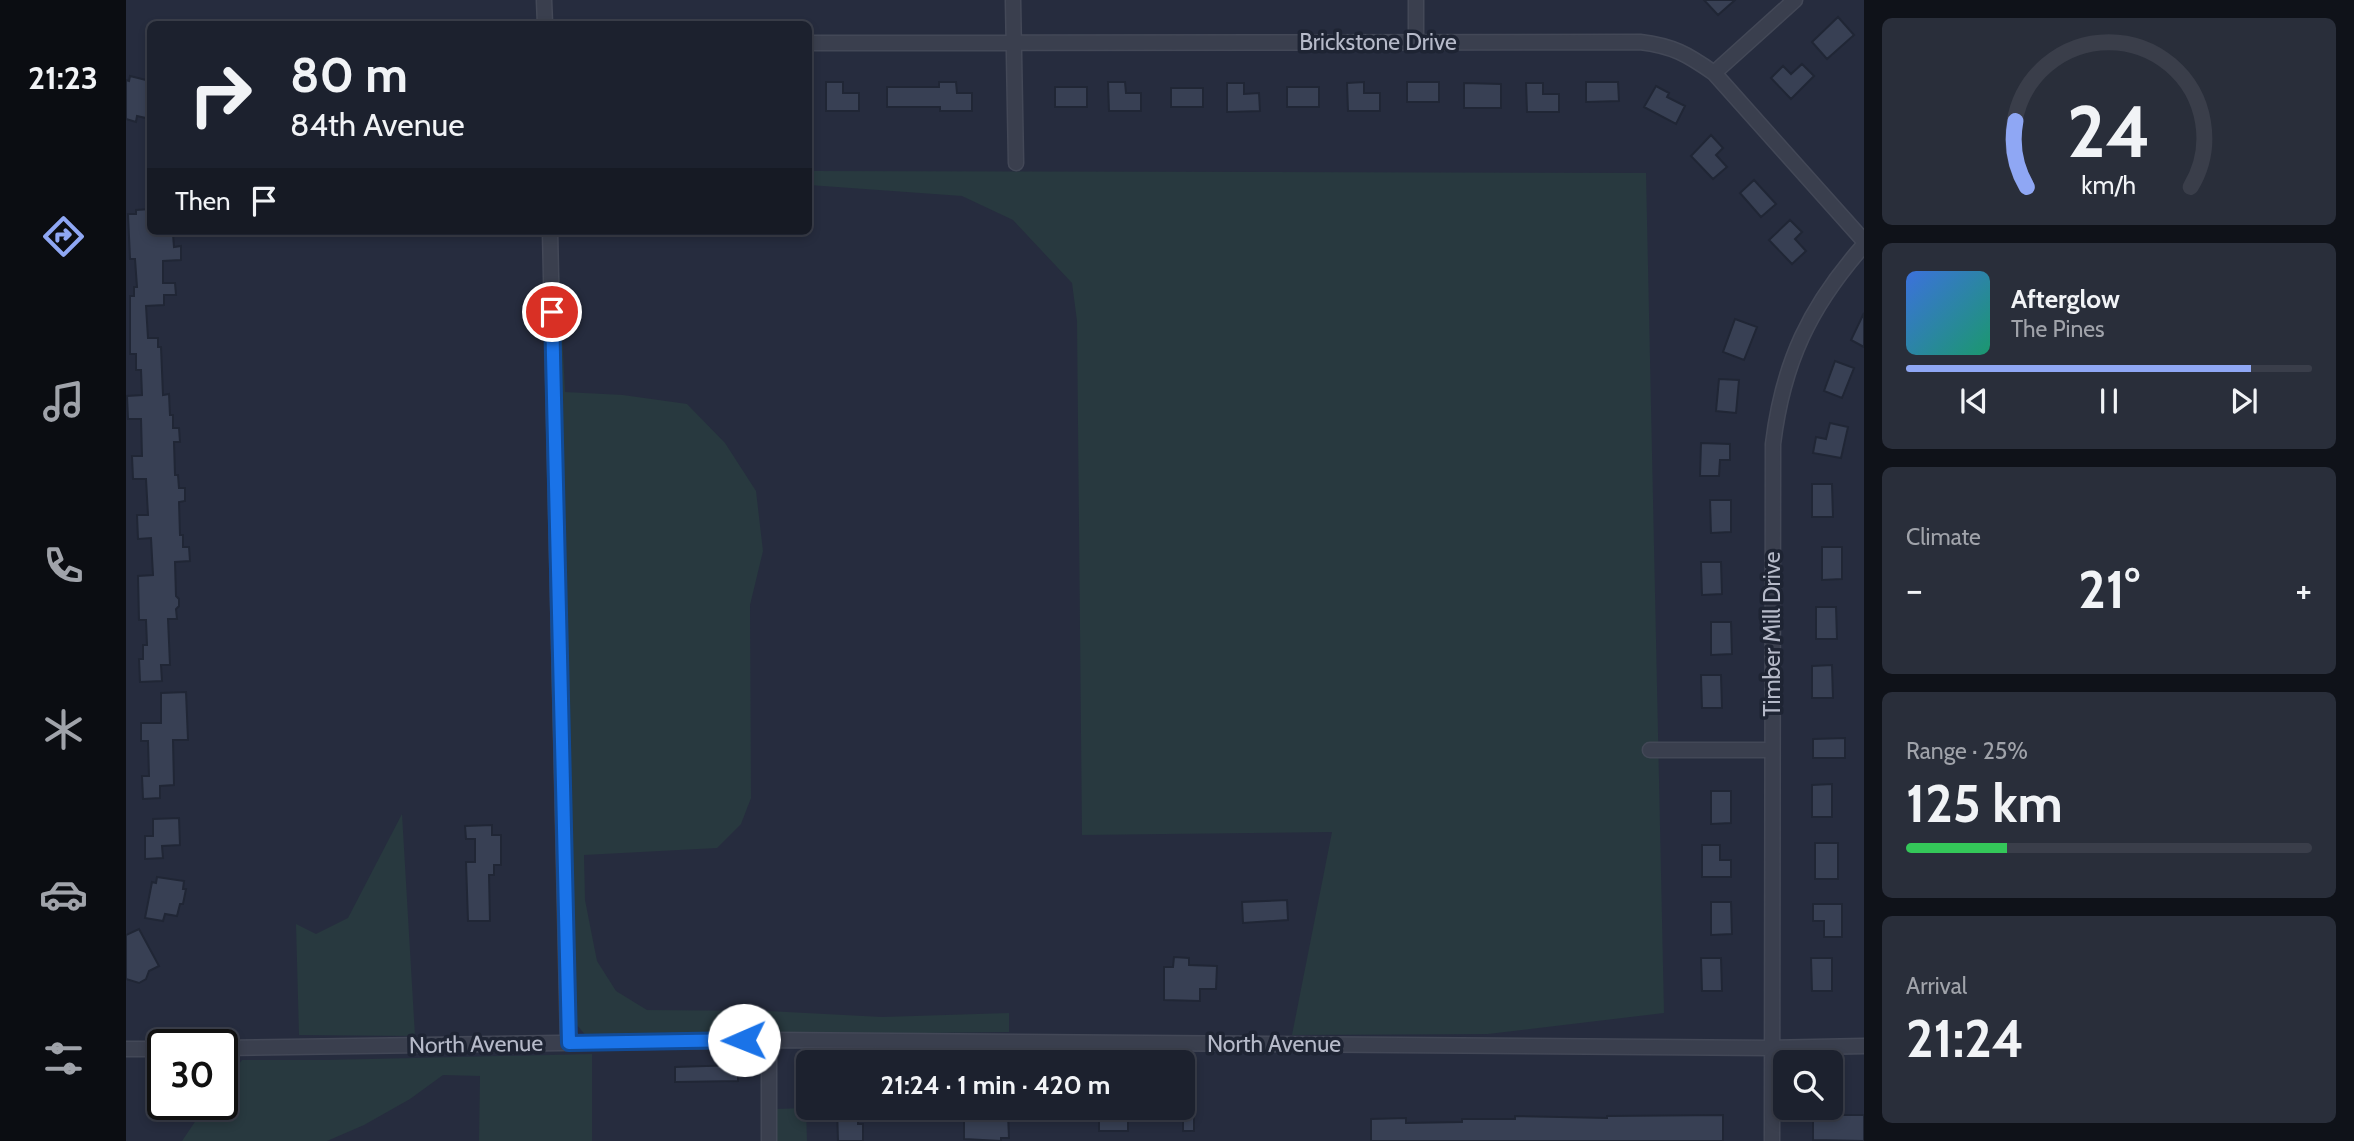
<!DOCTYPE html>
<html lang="en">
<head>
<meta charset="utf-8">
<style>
	body { margin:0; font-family:Cabin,sans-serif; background:#292e3a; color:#f1f3f6; height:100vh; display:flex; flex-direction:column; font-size:26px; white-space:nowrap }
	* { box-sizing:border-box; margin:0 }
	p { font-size:23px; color:#a0a3aa }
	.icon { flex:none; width:38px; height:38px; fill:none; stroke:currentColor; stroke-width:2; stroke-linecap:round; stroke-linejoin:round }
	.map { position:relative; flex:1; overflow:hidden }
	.drawer { display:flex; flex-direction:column; gap:18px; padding:18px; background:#0f1219; width:490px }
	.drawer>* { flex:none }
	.guide { position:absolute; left:21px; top:21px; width:665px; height:214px; border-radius:10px; box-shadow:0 4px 10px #0003,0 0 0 2px #3a3e4a; background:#1c212e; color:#f1f3f6; overflow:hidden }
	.tools { position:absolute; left:1647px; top:1050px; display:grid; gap:14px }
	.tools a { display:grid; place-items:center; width:70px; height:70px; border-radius:10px; background:#1c212e; box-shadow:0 4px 10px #0003,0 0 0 2px #3a3e4a; font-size:35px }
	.speed { position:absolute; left:21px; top:1029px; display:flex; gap:14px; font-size:35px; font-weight:700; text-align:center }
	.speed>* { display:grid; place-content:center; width:91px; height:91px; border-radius:50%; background:#1c212e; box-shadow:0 4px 10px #0003,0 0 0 2px #3a3e4a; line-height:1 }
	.speed .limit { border:4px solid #111; border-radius:10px; background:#fff; color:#111 }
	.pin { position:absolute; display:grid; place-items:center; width:60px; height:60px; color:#fff; margin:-30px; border:4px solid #fff; border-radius:50%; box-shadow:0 2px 7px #0007 }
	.me { position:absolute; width:77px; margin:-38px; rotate:269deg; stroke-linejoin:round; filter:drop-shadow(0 0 5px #0008) }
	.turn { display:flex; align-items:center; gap:24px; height:147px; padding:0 28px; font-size:32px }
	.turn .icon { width:91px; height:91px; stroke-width:2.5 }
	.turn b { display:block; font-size:49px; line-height:60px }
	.then { display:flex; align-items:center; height:66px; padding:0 28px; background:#0003; gap:14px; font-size:26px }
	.big { font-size:52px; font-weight:800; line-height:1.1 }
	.drawer .tile { flex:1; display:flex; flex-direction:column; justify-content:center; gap:10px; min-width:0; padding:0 24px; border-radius:10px; background:#292e3a }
	.drawer .dial { align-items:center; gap:0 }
	.dial svg { height:182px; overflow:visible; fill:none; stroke:#3a3e4a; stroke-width:7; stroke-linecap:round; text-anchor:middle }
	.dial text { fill:#f1f3f6; stroke:none }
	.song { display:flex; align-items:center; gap:21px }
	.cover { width:84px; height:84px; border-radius:10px; background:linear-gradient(135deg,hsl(220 70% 55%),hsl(160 70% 35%)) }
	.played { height:7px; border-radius:4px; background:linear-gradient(90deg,#8fa7f4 85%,#3a3e4a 85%) }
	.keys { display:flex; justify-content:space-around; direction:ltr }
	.heat { display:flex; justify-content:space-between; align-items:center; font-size:38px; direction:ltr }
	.charge { height:10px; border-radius:5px; background:linear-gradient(90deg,#34c759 25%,#3a3e4a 0) }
	.trip { position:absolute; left:670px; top:1050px; width:399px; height:70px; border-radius:10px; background:#1c212e; box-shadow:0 4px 10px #0003,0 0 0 2px #3a3e4a; font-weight:800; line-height:70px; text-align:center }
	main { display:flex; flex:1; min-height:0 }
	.menu { display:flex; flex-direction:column; width:126px; justify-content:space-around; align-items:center; background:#0b0d12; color:#a0a3aa }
	.menu .icon { width:49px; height:49px }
	.menu .current { color:#8fa7f4 }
	.menu b { font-size:32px; color:#f1f3f6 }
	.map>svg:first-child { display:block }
	.green { fill:#28393f }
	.building { fill:#384054; stroke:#202635; stroke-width:2 }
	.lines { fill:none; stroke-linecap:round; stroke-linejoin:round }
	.minor-casing { stroke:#434857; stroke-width:17 }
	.minor { stroke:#3a3f4e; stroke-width:14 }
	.route-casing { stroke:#114b97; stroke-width:18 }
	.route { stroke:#1a73e8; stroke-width:12 }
	.labels { text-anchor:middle; stroke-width:7; stroke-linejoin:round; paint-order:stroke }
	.street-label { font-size:23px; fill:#b6bac9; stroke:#1e2433 }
</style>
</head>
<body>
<main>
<nav class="menu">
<b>21:23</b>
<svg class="icon current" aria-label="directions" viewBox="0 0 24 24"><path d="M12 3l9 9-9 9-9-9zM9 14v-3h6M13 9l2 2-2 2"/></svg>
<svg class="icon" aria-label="music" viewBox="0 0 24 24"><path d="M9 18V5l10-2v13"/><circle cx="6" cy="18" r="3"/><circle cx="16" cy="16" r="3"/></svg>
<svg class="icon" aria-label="phone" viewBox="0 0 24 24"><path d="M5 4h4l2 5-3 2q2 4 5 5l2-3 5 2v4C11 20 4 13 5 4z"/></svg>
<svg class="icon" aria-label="climate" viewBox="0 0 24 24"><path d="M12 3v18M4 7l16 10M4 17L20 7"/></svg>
<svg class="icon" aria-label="car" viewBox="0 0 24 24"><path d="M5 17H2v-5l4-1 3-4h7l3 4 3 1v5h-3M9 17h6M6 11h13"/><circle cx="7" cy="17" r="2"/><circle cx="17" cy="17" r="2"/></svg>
<svg class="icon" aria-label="filters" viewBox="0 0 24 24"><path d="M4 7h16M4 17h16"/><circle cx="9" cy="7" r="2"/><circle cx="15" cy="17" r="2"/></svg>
</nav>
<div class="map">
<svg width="1738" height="1141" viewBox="0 0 1738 1141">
	<rect width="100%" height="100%" fill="#262c3e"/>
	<path class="green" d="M682,171L1520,173L1538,1013L1362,1034L1166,1035L1206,832L956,835L951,321L946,283L887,220L836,196L683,185Z
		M431,231L439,392L497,395L561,404L599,443L630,491L637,551L624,605L625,798L615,824L591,848L458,855L459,900L471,961L490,991L521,1010L642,1011L756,1017L883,1013V1032L461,1037L445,1018Z
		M276,814L289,1036L173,1035L170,924L190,934L222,918Z
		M466,1054V1141H353L354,1076L317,1075L284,1099L238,1125L201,1141H56L81,1104H96V1085L116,1060H201Z
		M680,1108L681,1141H649V1109Z"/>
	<path class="building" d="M1578,0H1609L1592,15Z
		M1712,17L1728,35L1701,59L1686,42Z
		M1676,64L1688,76L1665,99L1645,78L1657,66L1665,74Z
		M4,76L24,81V119L11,116L10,122L0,119V80L3,81Z
		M700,82H717V93H733V111H700Z
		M813,82H830L831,93H846V111H814V107H761V87H813Z
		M982,82H999L1000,93H1015V111H983Z
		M1238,82V93H1254V111H1222L1221,83Z
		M1281,82H1313V102H1281Z
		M1460,82H1492L1493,101L1460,102Z
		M1101,83H1118V94L1133,93L1134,111L1101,112Z
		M1338,83L1375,84V108H1338Z
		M1400,83H1417V94H1433V112H1401Z
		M1530,86L1543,93L1541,97L1559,106L1550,124L1518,107Z
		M929,87H961V107H929Z
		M1161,87H1193V107H1161Z
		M1045,88H1077V107H1045Z
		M1585,135L1597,148L1590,155L1601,167L1587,179L1565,156Z
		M1628,180L1650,204L1635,217L1614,193Z
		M24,209V231H44V234H47L48,247L55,246V260L37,261V283H49L50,295H38V305L20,306L22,338H32V347H35L37,395L43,394L44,415H47V428H53L54,442H48L49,475H52L53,488H59V501L53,502L54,535H57V547H63L64,561L49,562L50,596L53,599V606L50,609L51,619H42L44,665H35L36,681L14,682L13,659H17V645H21L20,620H13L12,576L27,575L25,538L12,539L11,515H22L20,479H7L6,456H16L15,419H2L1,396L16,395L15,370H10V354H4V296H8V287H11L9,259H4L2,214H10V210Z
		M1664,220L1676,232L1669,239L1680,251L1666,264L1643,240Z
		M1738,313V347L1725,340Z
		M1609,319L1631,327L1618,360L1597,352Z
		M1709,361L1728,368L1716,398L1698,391Z
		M1593,379L1613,380L1610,413L1590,411Z
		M1704,423L1722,427L1715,458L1687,453L1690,437L1700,439Z
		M1575,443L1604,444V460H1594L1593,476H1574Z
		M1686,484H1706L1707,517H1686Z
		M1584,500H1605V532L1585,533Z
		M1696,547H1716V579L1696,580Z
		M1575,562H1595L1596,594L1576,595Z
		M1690,607H1710L1711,639H1690Z
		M1585,622H1605L1606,654L1585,655Z
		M1706,665L1707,698H1686V666Z
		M1575,675H1595L1596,708H1576Z
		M60,692L62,740H47L48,785L34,786V798L17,799L16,776H23L22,741H15V723H35V693Z
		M1719,738V758H1687V739Z
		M1706,784V817H1686V785Z
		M1585,791H1605V823L1585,824Z
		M53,818L54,845L36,846L37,858L19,859V836H27V819Z
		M366,825V835H375V865H368V875H363L364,921H342L340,862H349V839H340L339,826Z
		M1689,843H1712V879H1689Z
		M1576,845H1594V860H1605V877H1576Z
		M31,877L58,881L57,889H60L57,904H54L51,916L39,914L37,921L19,918L26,882L30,883Z
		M1161,900L1162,920L1117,923L1116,902Z
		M1585,902H1605L1606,934L1585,935Z
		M1687,904H1716V937H1698V921H1687Z
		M13,929L33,966L23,971L20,979L13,983L0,979V935Z
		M1048,957L1063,958V965L1091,966L1090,989H1074V1001L1038,1000V967H1047Z
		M1575,958H1595L1596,991H1576Z
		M1685,958H1706V991H1686Z
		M612,1065V1081L549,1082V1067Z
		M1057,1069H1068V1131H1057Z
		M973,1108L1002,1109V1131H973Z
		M711,1109H732V1124H737V1141H712Z
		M838,1110H857V1115L882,1114L883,1138H875V1141L838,1139Z
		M1597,1115V1141H1245V1119L1280,1118V1123L1336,1122V1119H1389V1116L1481,1118V1116Z
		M1687,1115H1738V1141L1687,1140Z"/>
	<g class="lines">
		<defs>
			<path id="minor" d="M418,0L419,24
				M887,0L890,163
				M1290,42V0
				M682,43L1514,42C1547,46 1561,54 1588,73L1738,241
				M1588,73L1669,0
				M424,231L442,1043
				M1524,750H1645
				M96,1048L643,1040L1646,1048L1738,1046
				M0,1049H37
				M643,1141V1040
				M1646,1141L1647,444C1657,362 1684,306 1738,245"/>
		</defs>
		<use href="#minor" class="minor-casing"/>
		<use href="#minor" class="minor"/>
	</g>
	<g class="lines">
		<defs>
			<path id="route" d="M426,312L443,1043L618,1040"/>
		</defs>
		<use href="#route" class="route-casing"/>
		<use href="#route" class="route"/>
	</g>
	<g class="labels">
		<g class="street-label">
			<text x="1252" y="50">Brickstone Drive</text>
			<text transform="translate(1646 634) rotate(-90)" y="8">Timber Mill Drive</text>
			<text transform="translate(350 1044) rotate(-1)" y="8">North Avenue</text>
			<text x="1148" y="1052">North Avenue</text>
		</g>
	</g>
</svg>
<div class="tools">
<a><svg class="icon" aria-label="search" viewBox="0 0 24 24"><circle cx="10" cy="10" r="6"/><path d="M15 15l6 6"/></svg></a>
</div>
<div class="speed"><div class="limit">30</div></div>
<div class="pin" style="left:426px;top:312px;background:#d93025"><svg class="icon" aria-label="arrive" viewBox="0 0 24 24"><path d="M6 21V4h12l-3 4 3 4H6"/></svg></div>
<svg class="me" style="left:618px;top:1040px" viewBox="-20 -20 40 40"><circle r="19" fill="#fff"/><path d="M0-13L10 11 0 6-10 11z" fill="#1a73e8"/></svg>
<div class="trip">21:24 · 1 min · 420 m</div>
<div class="guide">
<div class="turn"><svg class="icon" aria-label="right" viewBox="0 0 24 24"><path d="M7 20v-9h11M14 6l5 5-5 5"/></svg><div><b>80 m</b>84th Avenue</div></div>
<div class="then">Then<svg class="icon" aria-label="arrive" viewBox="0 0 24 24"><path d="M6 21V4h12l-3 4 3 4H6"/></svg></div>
</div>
</div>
<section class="drawer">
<div class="tile dial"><svg viewBox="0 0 100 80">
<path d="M14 69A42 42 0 1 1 86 69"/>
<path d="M14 69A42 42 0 0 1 9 40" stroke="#8fa7f4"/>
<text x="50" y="56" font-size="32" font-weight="700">24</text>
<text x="50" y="72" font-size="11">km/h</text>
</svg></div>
<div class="tile">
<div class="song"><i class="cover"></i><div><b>Afterglow</b><p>The Pines</p></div></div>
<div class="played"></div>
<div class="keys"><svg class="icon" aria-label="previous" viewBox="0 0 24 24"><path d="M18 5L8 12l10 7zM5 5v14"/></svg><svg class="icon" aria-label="pause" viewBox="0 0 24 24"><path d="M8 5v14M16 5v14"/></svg><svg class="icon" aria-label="next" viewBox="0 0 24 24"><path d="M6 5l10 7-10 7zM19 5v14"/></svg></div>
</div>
<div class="tile"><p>Climate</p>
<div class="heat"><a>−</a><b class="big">21°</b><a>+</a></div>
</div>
<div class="tile"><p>Range · 25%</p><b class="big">125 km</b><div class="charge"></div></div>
<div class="tile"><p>Arrival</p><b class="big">21:24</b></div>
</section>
</main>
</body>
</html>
